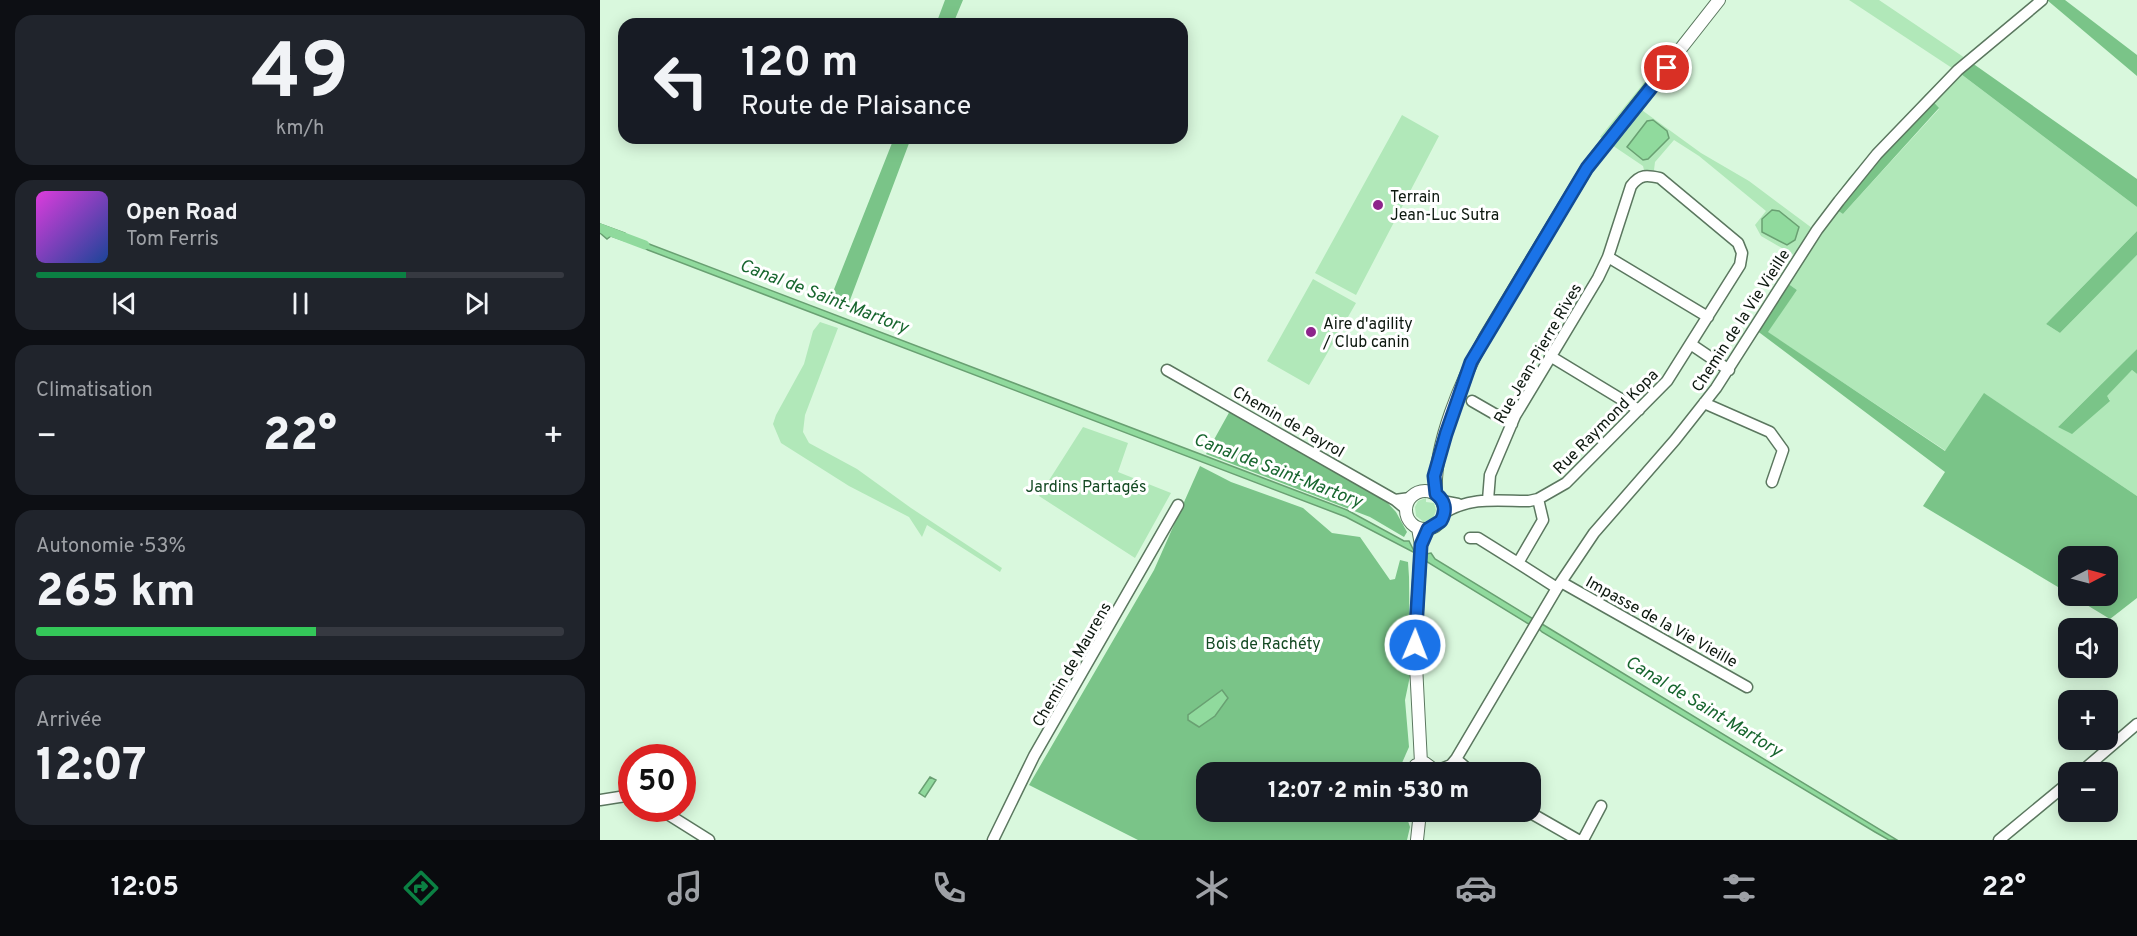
<!DOCTYPE html>
<html lang="fr">
<head>
<meta charset="utf-8">
<style>
	body { margin:0; font-family:Overpass,sans-serif; background:#20242c; color:#f1f3f6; height:100vh; display:flex; flex-direction:column; font-size:22px; white-space:nowrap }
	* { box-sizing:border-box; margin:0 }
	p { font-size:20px; color:#9ea1a6 }
	.icon { flex:none; width:33px; height:33px; fill:none; stroke:currentColor; stroke-width:2; stroke-linecap:round; stroke-linejoin:round }
	.map { position:relative; flex:1; overflow:hidden }
	.panel { display:flex; flex-direction:column; gap:15px; padding:15px; background:#0d0f14; width:600px }
	.panel>* { flex:none }
	.top-card { position:absolute; left:18px; top:18px; width:570px; height:126px; border-radius:18px; box-shadow:0 3px 15px #0003; background:#171b24; color:#f1f3f6; overflow:hidden }
	.needle { width:39px; rotate:84deg }
	.tools { position:absolute; left:1458px; top:546px; display:grid; gap:12px }
	.tools a { display:grid; place-items:center; width:60px; height:60px; border-radius:12px; background:#171b24; box-shadow:0 3px 15px #0003; font-size:30px }
	.speed { position:absolute; left:18px; top:744px; display:flex; gap:12px; font-size:30px; font-weight:700; text-align:center }
	.speed>* { display:grid; place-content:center; width:78px; height:78px; border-radius:50%; background:#171b24; box-shadow:0 3px 15px #0003; line-height:1 }
	.speed .limit { border:9px solid #d22; background:#fff; color:#111 }
	.pin { position:absolute; display:grid; place-items:center; width:51px; height:51px; color:#fff; margin:-26px; border:3px solid #fff; border-radius:50%; box-shadow:0 2px 6px #0007 }
	.me { position:absolute; width:66px; margin:-33px; rotate:1deg; stroke-linejoin:round; filter:drop-shadow(0 0 4px #0008) }
	.turn { display:flex; align-items:center; gap:21px; height:126px; padding:0 24px; font-size:27px }
	.turn .icon { width:78px; height:78px; stroke-width:2.5 }
	.turn b { display:block; font-size:42px; line-height:51px }
	.big { font-size:45px; font-weight:800; line-height:1.1 }
	.panel .tile { flex:1; display:flex; flex-direction:column; justify-content:center; gap:9px; min-width:0; padding:0 21px; border-radius:18px; background:#20242c }
	.panel .dial { align-items:center; gap:0 }
	.dial b { font-size:78px; line-height:1 }
	.song { display:flex; align-items:center; gap:18px }
	.cover { width:72px; height:72px; border-radius:9px; background:linear-gradient(135deg,hsl(300 70% 55%),hsl(220 70% 35%)) }
	.played { height:6px; border-radius:3px; background:linear-gradient(90deg,#0b8043 70%,#363941 70%) }
	.keys { display:flex; justify-content:space-around; direction:ltr }
	.heat { display:flex; justify-content:space-between; align-items:center; font-size:33px; direction:ltr }
	.charge { height:9px; border-radius:4px; background:linear-gradient(90deg,#34c759 53%,#363941 0) }
	.trip { position:absolute; left:596px; top:762px; width:345px; height:60px; border-radius:18px; background:#171b24; box-shadow:0 3px 15px #0003; font-weight:800; line-height:60px; text-align:center }
	.menu { display:flex; height:96px; justify-content:space-around; align-items:center; background:#090b0e; color:#9ea1a6 }
	.menu .icon { width:42px; height:42px }
	.menu .current { color:#0b8043 }
	.menu b { font-size:27px; color:#f1f3f6 }
	main { display:flex; flex:1; min-height:0 }
	.map>svg:first-child { display:block }
	.green { fill:#b1e8b9 }
	.forest { fill:#7ac488 }
	.water { fill:#90da9d; stroke:#69a072; stroke-width:1.5 }
	.lines { fill:none; stroke-linecap:round; stroke-linejoin:round }
	.canal { stroke:#90da9d; stroke-width:9 }
	.minor-casing { stroke:#5b775f; stroke-width:13 }
	.major-casing { stroke:#5b775f; stroke-width:14 }
	.minor { stroke:#fff; stroke-width:10 }
	.major { stroke:#fff; stroke-width:12 }
	.route-casing { stroke:#114b97; stroke-width:15 }
	.route { stroke:#1a73e8; stroke-width:10 }
	.poi-dot { fill:#8d258b; stroke:#fff; stroke-width:2 }
	.labels { text-anchor:middle; stroke-width:6; stroke-linejoin:round; paint-order:stroke }
	.poi-label { font-size:16px; fill:#0d180f; stroke:#fff; text-anchor:start }
	.street-label { font-size:16px; fill:#0d180f; stroke:#fff }
	.park-label { font-size:16px; fill:#154a24; stroke:#fff }
	.water-label { font-size:18px; font-style:italic; fill:#18662f; stroke:#fff }
</style>
</head>
<body>
<main>
<section class="panel">
<div class="tile dial"><b>49</b><p>km/h</p></div>
<div class="tile">
<div class="song"><i class="cover"></i><div><b>Open Road</b><p>Tom Ferris</p></div></div>
<div class="played"></div>
<div class="keys"><svg class="icon" aria-label="previous" viewBox="0 0 24 24"><path d="M18 5L8 12l10 7zM5 5v14"/></svg><svg class="icon" aria-label="pause" viewBox="0 0 24 24"><path d="M8 5v14M16 5v14"/></svg><svg class="icon" aria-label="next" viewBox="0 0 24 24"><path d="M6 5l10 7-10 7zM19 5v14"/></svg></div>
</div>
<div class="tile"><p>Climatisation</p>
<div class="heat"><a>−</a><b class="big">22°</b><a>+</a></div>
</div>
<div class="tile"><p>Autonomie · 53%</p><b class="big">265 km</b><div class="charge"></div></div>
<div class="tile"><p>Arrivée</p><b class="big">12:07</b></div>
</section>
<div class="map">
<svg width="1537" height="840" viewBox="0 0 1537 840">
	<rect width="100%" height="100%" fill="#d9f8dd"/>
	<path class="green" d="M1111,0H1126L1039,108L1101,153L1149,181L1212,228L1229,205L1243,214L1339,109L1326,94L1352,68L1249,0H1279L1365,58L1353,68L1537,207V231L1446,324L1460,333L1537,255V349L1458,427L1510,400L1506,396L1532,370L1537,374V496L1385,394L1346,451L1167,332L1197,290L1180,278L1194,255L1161,236L1155,225L1166,211L1099,156L1074,140L1055,162L1054,170H1044L1043,166L1000,137Z
		M802,115L839,136L756,295L715,273Z
		M713,279L756,303L709,385L667,361Z
		M220,322L238,328L205,415L203,432L209,443L257,469L311,508L402,568L400,572L327,525L322,537L309,517L249,486L181,443L173,424L176,415L204,364L213,331Z
		M483,427L528,443L518,472L571,493L535,558L439,496Z
		M826,498V502L834,503L836,510L833,519L824,522L816,516L815,507L818,501Z"/>
	<path class="forest" d="M345,0H363L353,24H336Z
		M1447,0H1465L1537,55V76Z
		M1365,58L1537,179V207L1353,68Z
		M1326,94L1339,108L1243,214L1229,205L1249,178Z
		M294,138H311L247,308L229,302Z
		M1537,231V255L1460,333L1446,324Z
		M1180,278L1197,290L1168,332L1345,451L1384,393L1537,496V598L1510,619L1472,596H1508V556H1468V593L1323,506L1345,472L1152,327Z
		M1537,349V374L1532,370L1507,396L1510,401L1472,434L1458,427Z
		M631,409L783,498L796,512L807,532L804,537L770,517L606,454Z
		M600,466L631,482L703,508L732,533L760,537L790,580L795,579L800,560L808,562L809,577L810,676L805,700L809,747L798,772H606V812H805L810,827L807,840H538L429,785L554,570Z"/>
	<path class="water" d="M1053,120L1067,131L1069,138L1048,159L1043,160L1027,147L1047,121Z
		M1172,210L1179,211L1199,227L1195,240L1187,245L1162,232V219Z
		M0,224L25,233L28,238L25,241L11,236L7,239L0,233Z
		M36,239L747,510L804,541H809L815,553L746,517L48,250L35,243Z
		M831,553L835,559L935,620L931,625L927,623L824,560L826,554Z
		M942,624L1297,840H1289L1275,832L942,632L938,628Z
		M622,690L628,698L615,716L599,727L588,720V715Z
		M330,777L336,780L325,797L319,793Z"/>
	<g class="lines">
		<path class="canal" d="M0,228L45,245"/>
		<defs>
			<path id="minor" d="M1008,257L1108,317
				M1092,345L1129,370
				M950,356L1039,410
				M567,370L795,500L806,509
				M872,401L912,424
				M1104,403L1170,432L1183,450L1172,482
				M938,499L943,520L918,563L957,588
				M795,500L810,498
				M842,501L858,504
				M844,513C871,496 899,501 929,501L938,499L966,483L1067,381L1140,265L1142,253L1138,243L1060,178C1047,175 1040,174 1031,186L1008,257L998,278L915,416L890,475L888,500
				M870,538H878L918,563
				M961,582L1147,687
				M856,759L871,772
				M836,771L851,765L856,759L957,588L994,533L1075,440L1116,388L1217,230L1239,201L1277,154L1358,70L1442,0
				M1481,772L1537,724
				M0,800L32,795
				M58,808L109,840
				M929,812L978,840
				M393,840L434,756L578,505
				M983,840L1001,806
				M1399,840L1468,783"/>
			<path id="major" d="M806 510a19 19 0 1 1 38 0a19 19 0 1 1-38 0Z
				M836,494C833,445 862,379 885,337L987,168L1119,0
				M818,528L821,545L815,645L821,763
				M810,772L816,765L825,763L837,772
				M817,840L820,812"/>
		</defs>
		<use href="#minor" class="minor-casing"/>
		<use href="#major" class="major-casing"/>
		<use href="#minor" class="minor"/>
		<use href="#major" class="major"/>
	</g>
	<g class="lines">
		<defs>
			<path id="route" d="M815,645L821,545L828,529L841,521C847,510 845,501 836,494L834,476L846,434L871,362L987,168L1067,68"/>
		</defs>
		<use href="#route" class="route-casing"/>
		<use href="#route" class="route"/>
	</g>
	<g class="poi-dot">
		<circle cx="778" cy="205" r="6"/>
		<circle cx="711" cy="332" r="6"/>
	</g>
	<g class="labels">
		<g class="poi-label">
			<text x="790" y="202">Terrain<tspan x="790" dy="18">Jean-Luc Sutra</tspan></text>
			<text x="723" y="329">Aire d'agility<tspan x="723" dy="18">/ Club canin</tspan></text>
		</g>
		<g class="street-label">
			<text transform="translate(1140 320) rotate(-57)" y="6">Chemin de la Vie Vieille</text>
			<text transform="translate(937 353) rotate(-60)" y="6">Rue Jean-Pierre Rives</text>
			<text transform="translate(689 421) rotate(30)" y="6">Chemin de Payrol</text>
			<text transform="translate(1005 421) rotate(-45)" y="6">Rue Raymond Kopa</text>
			<text transform="translate(1062 621) rotate(29)" y="6">Impasse de la Vie Vieille</text>
			<text transform="translate(471 664) rotate(-60)" y="6">Chemin de Maurens</text>
		</g>
		<g class="park-label">
			<text x="486" y="492">Jardins Partagés</text>
			<text x="663" y="649">Bois de Rachéty</text>
		</g>
		<g class="water-label">
			<text transform="translate(224 296) rotate(21)" y="6">Canal de Saint-Martory</text>
			<text transform="translate(678 470) rotate(21)" y="6">Canal de Saint-Martory</text>
			<text transform="translate(1104 706) rotate(31)" y="6">Canal de Saint-Martory</text>
		</g>
	</g>
</svg>
<div class="tools">
<a><svg class="needle" viewBox="-14 -14 28 28"><path d="M0-13l5 13h-10z" fill="#e53935"/><path d="M0 13l5-13h-10z" fill="#9ea1a6"/></svg></a>
<a><svg class="icon" aria-label="sound" viewBox="0 0 24 24"><path d="M4 9h4l5-4v14l-5-4H4zM17 9q2 3 0 6"/></svg></a>
<a>+</a>
<a>−</a>
</div>
<div class="speed"><div class="limit">50</div></div>
<div class="pin" style="left:1067px;top:68px;background:#d93025"><svg class="icon" aria-label="arrive" viewBox="0 0 24 24"><path d="M6 21V4h12l-3 4 3 4H6"/></svg></div>
<svg class="me" style="left:815px;top:645px" viewBox="-20 -20 40 40"><circle r="17" fill="#1a73e8" stroke="#fff" stroke-width="3"/><path d="M0-11L8 9 0 5-8 9z" fill="#fff"/></svg>
<div class="trip">12:07 · 2 min · 530 m</div>
<div class="top-card">
<div class="turn"><svg class="icon" aria-label="left" viewBox="0 0 24 24"><path d="M17 20v-9H6M10 6l-5 5 5 5"/></svg><div><b>120 m</b>Route de Plaisance</div></div>
</div>
</div>
</main>
<nav class="menu">
<b>12:05</b>
<svg class="icon current" aria-label="directions" viewBox="0 0 24 24"><path d="M12 3l9 9-9 9-9-9zM9 14v-3h6M13 9l2 2-2 2"/></svg>
<svg class="icon" aria-label="music" viewBox="0 0 24 24"><path d="M9 18V5l10-2v13"/><circle cx="6" cy="18" r="3"/><circle cx="16" cy="16" r="3"/></svg>
<svg class="icon" aria-label="phone" viewBox="0 0 24 24"><path d="M5 4h4l2 5-3 2q2 4 5 5l2-3 5 2v4C11 20 4 13 5 4z"/></svg>
<svg class="icon" aria-label="climate" viewBox="0 0 24 24"><path d="M12 3v18M4 7l16 10M4 17L20 7"/></svg>
<svg class="icon" aria-label="car" viewBox="0 0 24 24"><path d="M5 17H2v-5l4-1 3-4h7l3 4 3 1v5h-3M9 17h6M6 11h13"/><circle cx="7" cy="17" r="2"/><circle cx="17" cy="17" r="2"/></svg>
<svg class="icon" aria-label="filters" viewBox="0 0 24 24"><path d="M4 7h16M4 17h16"/><circle cx="9" cy="7" r="2"/><circle cx="15" cy="17" r="2"/></svg>
<b>22°</b>
</nav>
</body>
</html>
